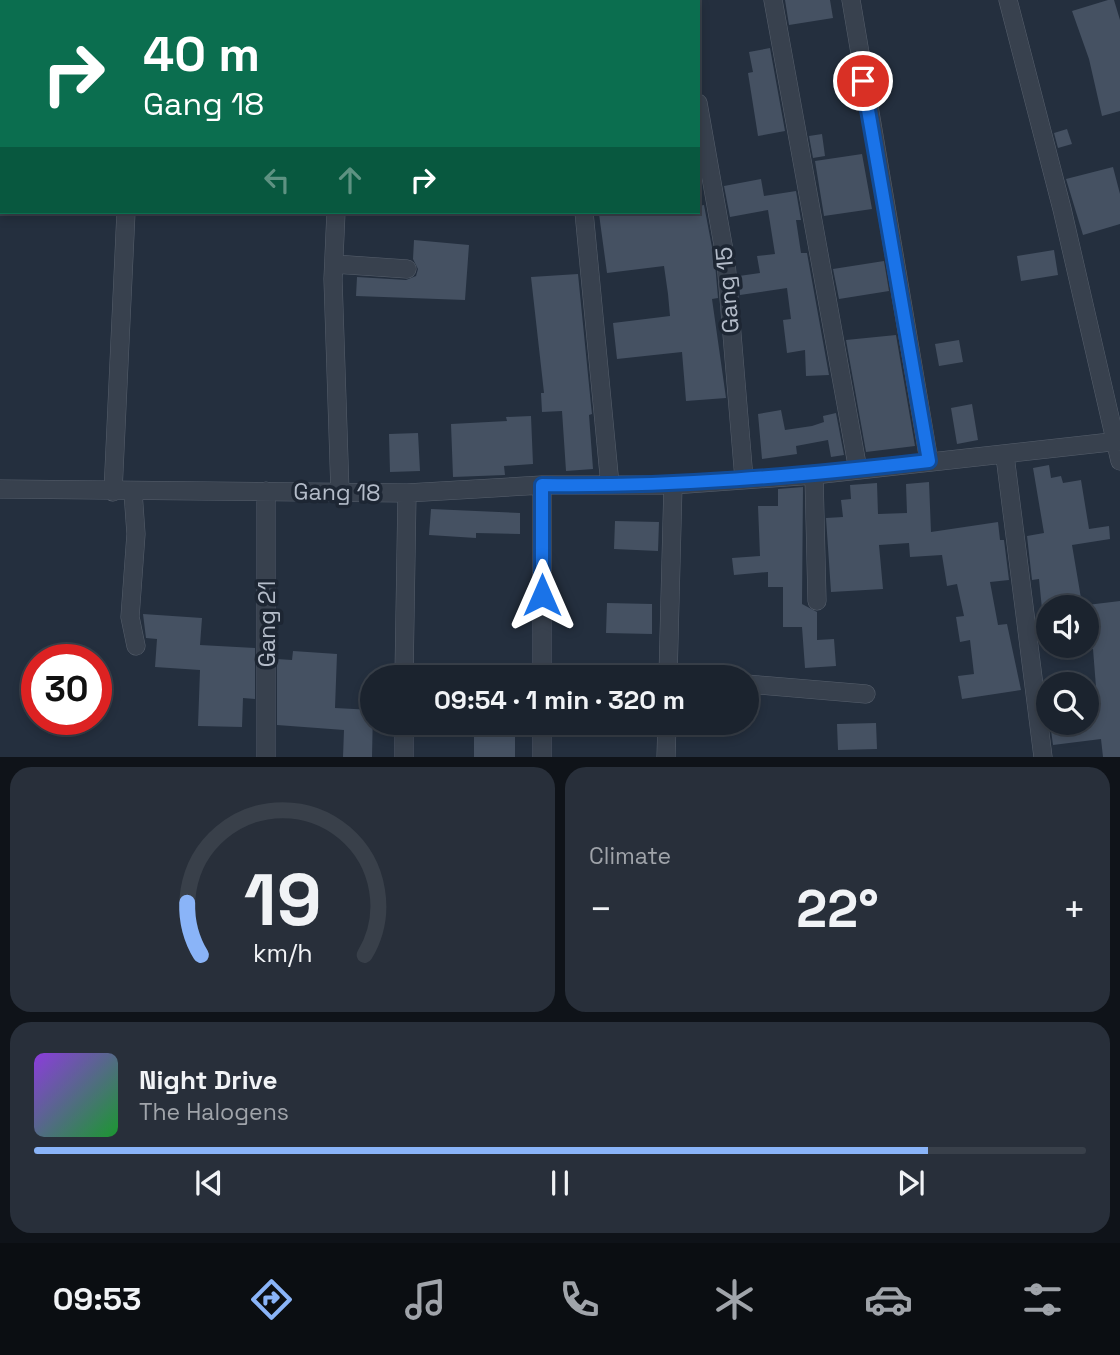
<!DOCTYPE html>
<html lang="en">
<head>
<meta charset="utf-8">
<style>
	body { margin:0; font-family:"Space Grotesk",sans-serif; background:#282f3a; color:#f1f3f6; height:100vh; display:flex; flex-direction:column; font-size:26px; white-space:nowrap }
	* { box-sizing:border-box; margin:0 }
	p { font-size:23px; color:#a0a4aa }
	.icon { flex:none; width:38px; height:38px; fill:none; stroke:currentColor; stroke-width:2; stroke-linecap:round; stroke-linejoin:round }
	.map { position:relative; height:757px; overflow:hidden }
	.drawer { display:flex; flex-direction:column; gap:10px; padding:10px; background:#0f1319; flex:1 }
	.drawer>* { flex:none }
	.hud { position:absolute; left:0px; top:0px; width:700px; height:214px; box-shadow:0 4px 10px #0003,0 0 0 2px #39404a; background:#0b6e4f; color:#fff; overflow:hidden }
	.fabs { position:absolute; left:1036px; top:595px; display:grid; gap:14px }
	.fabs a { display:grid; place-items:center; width:63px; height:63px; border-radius:50%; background:#1b232e; box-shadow:0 4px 10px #0003,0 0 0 2px #39404a; font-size:35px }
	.speed { position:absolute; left:21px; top:644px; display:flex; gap:14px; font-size:35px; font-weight:700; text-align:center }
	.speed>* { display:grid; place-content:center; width:91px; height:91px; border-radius:50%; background:#1b232e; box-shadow:0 4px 10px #0003,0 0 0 2px #39404a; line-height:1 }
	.speed .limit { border:10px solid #d22; background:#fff; color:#111 }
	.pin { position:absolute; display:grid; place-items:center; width:60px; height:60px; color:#fff; margin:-30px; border:4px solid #fff; border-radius:50%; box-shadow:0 2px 7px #0007 }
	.me { position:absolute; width:77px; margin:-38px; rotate:0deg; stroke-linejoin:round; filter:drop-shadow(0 0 5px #0008) }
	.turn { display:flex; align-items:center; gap:24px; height:147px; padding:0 28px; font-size:32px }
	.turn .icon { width:91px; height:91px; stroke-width:2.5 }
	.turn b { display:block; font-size:49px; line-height:60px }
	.lanes { display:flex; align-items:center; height:66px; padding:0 28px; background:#0003; justify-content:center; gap:35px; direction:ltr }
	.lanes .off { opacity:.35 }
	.big { font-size:52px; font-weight:600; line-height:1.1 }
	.drawer .card { flex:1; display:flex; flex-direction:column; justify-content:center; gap:10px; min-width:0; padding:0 24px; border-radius:21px; background:#282f3a }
	.drawer .dial { align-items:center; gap:0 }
	.dial svg { height:182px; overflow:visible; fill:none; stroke:#39404a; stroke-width:7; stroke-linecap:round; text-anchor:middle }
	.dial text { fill:#f1f3f6; stroke:none }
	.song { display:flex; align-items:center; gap:21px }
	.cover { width:84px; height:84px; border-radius:10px; background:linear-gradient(135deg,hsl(270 70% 55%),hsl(130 70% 35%)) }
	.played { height:7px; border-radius:4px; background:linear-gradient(90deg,#8ab4f8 85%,#39404a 85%) }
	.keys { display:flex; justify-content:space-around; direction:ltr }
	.heat { display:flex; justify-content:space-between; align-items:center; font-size:38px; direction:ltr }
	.drawer .tiles { flex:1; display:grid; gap:10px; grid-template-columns:1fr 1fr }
	.card:last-child { grid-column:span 2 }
	.trip { position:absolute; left:360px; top:665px; width:399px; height:70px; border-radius:35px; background:#1b232e; box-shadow:0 4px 10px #0003,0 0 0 2px #39404a; font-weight:600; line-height:70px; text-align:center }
	.tabs { display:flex; height:112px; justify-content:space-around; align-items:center; background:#0b0e12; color:#a0a4aa }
	.tabs .icon { width:49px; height:49px }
	.tabs .on { color:#8ab4f8 }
	.tabs b { font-size:32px; color:#f1f3f6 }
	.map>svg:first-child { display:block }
	.building { fill:#455162 }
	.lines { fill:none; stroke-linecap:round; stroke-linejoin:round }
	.street-casing { stroke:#565f6c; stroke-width:19 }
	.street { stroke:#38414e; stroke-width:18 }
	.route-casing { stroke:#114b97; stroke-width:18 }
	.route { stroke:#1a73e8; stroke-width:12 }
	.labels { text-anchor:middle; stroke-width:7; stroke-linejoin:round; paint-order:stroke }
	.street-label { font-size:23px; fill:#b4bcc9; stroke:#1d2633 }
</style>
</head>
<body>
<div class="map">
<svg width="1120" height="757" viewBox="0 0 1120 757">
	<rect width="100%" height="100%" fill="#242f3e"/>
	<path class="building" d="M785,0H830L833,18L789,25Z
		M1108,0H1114L1120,20V111L1102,116L1089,59L1072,11Z
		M770,48L785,131L758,136L748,73L753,72L749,52Z
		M1067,129L1072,144L1058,148L1054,133Z
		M822,134L825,156L813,158L809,136Z
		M862,154L872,209L824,216L815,161Z
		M1113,167L1120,194V224L1083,235L1066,179Z
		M761,179L764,196L796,191L801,220H796L801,253H807L829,375L806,376L805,350L787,353L783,320L791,319L787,288L740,295L739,276L760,273L757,256L775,254L768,210L730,217L724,186Z
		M704,205L715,263L718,298L712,299L726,398L686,401L682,352L617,359L613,323L670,316L668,294L664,266L607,273L599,214L698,212V206Z
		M414,240L469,245L465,300L356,296L357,277L406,280L416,276L418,269L413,259Z
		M1054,250L1058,275L1021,281L1017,256Z
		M884,261L889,291L839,299L833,269Z
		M578,274L591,405L592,414L589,415L593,469L566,471L562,411L542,412L541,393H544L531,277Z
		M896,335L915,446L866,452L846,340Z
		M959,340L963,362L939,366L935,344Z
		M972,404L978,440L957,444L951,408Z
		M781,410L785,430L812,426L824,422L823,416L836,413L844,455L831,457L828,440L796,446L797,454L762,459L758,414Z
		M531,416L533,464L504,466L505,475L453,477L451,424L507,421L506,417Z
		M418,433L420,471L390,472L389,434Z
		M1049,465L1051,478L1061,476L1063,483L1081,480L1089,529L1109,526L1110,539L1072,545L1082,604L1042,609L1039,579L1032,580L1027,536L1044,533L1033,468Z
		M929,482L931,532L998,522L1000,540H1004L1009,580L990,582L998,625L1007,624L1021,690L962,699L958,676L974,674L970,640L960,642L956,617L964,616L957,584L947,586L942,555L910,557L909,543L879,545L883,589L831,592L826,518L843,517L841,500L851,499L850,485L877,483L878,514L907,513L906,484Z
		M803,487L802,604L817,612V640L834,639L836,666L805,668L802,627H783V587H768V572L734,575L732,558L760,556L758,506H778V489Z
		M431,509L520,513V534L476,533V538L429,535Z
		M615,521L659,522L658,551L614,549Z
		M1120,601V757H1103L1101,739L1053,745L1050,723H1087V688L1096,687L1093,649L1087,650V605Z
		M607,603L652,604V634L606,633Z
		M143,614L202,618L200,645L255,648V699L243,698L242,727L198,726L200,670L155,667L157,639L146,638Z
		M293,651L337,654L335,708L373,710L372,757H343L344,730L277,725V659L292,660Z
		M474,723H515V757H474Z
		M876,723L877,749L838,750L837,724Z"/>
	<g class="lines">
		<defs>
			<path id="street" d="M130,0V2
				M250,0V2
				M560,0V2
				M678,0L679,2
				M773,0L858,470
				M851,0L929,461
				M1008,0L1062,209L1120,461
				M354,2V0
				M698,103L726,262L744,479
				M336,212L333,279L340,492
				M584,212L610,485
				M334,264L407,269
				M1005,456L1043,757
				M814,475L817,601
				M0,489L407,493L542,485H673L814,475L1120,441
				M266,491V757
				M113,492L126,212
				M133,492L136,534L130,617L136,646
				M404,677L407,493
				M542,677V485
				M668,677L673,485
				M747,684L866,694
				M404,757V723
				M542,757V723
				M666,757L667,723"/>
		</defs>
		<use href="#street" class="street-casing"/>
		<use href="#street" class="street"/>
	</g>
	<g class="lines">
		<defs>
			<path id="route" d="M542,595V485C672,487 800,476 929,461L863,81"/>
		</defs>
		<use href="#route" class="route-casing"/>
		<use href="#route" class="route"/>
	</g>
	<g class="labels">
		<g class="street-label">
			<text transform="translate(727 290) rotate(-95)" y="8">Gang 15</text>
			<text transform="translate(337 492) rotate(1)" y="8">Gang 18</text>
			<text transform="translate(267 624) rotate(-90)" y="8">Gang 21</text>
		</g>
	</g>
</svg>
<div class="fabs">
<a><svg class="icon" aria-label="sound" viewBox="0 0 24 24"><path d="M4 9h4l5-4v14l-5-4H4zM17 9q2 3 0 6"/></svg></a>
<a><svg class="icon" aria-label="search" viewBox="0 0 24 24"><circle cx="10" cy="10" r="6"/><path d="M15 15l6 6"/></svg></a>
</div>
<div class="speed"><div class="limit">30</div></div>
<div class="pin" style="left:863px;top:81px;background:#d93025"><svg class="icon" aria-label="arrive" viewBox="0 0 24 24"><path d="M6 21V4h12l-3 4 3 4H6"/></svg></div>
<svg class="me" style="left:542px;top:595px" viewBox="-20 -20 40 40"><path d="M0-17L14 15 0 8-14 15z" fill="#1a73e8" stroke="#fff" stroke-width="4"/></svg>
<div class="trip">09:54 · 1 min · 320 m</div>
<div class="hud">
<div class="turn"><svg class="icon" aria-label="right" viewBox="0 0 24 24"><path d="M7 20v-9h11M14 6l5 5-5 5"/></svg><div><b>40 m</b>Gang 18</div></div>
<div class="lanes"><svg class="icon off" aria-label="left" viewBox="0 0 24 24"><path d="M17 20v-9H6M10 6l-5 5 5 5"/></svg><svg class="icon off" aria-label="ahead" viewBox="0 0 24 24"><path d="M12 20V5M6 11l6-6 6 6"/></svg><svg class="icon" aria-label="right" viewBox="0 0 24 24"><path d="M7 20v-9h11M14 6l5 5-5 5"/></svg></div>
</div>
</div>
<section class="drawer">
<div class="tiles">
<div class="card dial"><svg viewBox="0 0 100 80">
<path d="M14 69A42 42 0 1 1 86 69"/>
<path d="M14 69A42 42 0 0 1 8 46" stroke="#8ab4f8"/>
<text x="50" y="56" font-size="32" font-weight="700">19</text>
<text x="50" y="72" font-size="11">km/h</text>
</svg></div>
<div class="card"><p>Climate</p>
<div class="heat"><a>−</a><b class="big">22°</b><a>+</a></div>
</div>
<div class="card">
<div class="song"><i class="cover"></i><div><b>Night Drive</b><p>The Halogens</p></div></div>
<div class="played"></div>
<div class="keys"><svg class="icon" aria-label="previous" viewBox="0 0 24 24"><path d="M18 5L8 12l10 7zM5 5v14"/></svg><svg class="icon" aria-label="pause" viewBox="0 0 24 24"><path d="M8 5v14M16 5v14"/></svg><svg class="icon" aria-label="next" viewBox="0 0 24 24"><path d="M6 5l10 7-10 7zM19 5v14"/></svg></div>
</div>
</div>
</section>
<nav class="tabs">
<b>09:53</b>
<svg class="icon on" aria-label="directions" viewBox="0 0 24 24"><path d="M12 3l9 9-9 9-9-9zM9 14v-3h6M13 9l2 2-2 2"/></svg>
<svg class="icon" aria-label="music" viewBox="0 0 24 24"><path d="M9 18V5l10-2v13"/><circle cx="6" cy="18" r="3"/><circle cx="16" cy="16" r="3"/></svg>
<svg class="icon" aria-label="phone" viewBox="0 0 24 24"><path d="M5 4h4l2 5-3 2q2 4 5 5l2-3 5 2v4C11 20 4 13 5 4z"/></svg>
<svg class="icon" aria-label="climate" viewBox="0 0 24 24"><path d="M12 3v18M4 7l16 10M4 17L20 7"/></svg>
<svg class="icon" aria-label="car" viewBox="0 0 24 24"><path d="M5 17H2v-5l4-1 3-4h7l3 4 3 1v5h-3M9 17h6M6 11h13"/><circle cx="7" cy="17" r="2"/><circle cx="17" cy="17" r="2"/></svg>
<svg class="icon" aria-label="filters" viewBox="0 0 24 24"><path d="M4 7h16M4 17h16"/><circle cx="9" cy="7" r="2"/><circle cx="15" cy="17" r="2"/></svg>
</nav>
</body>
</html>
